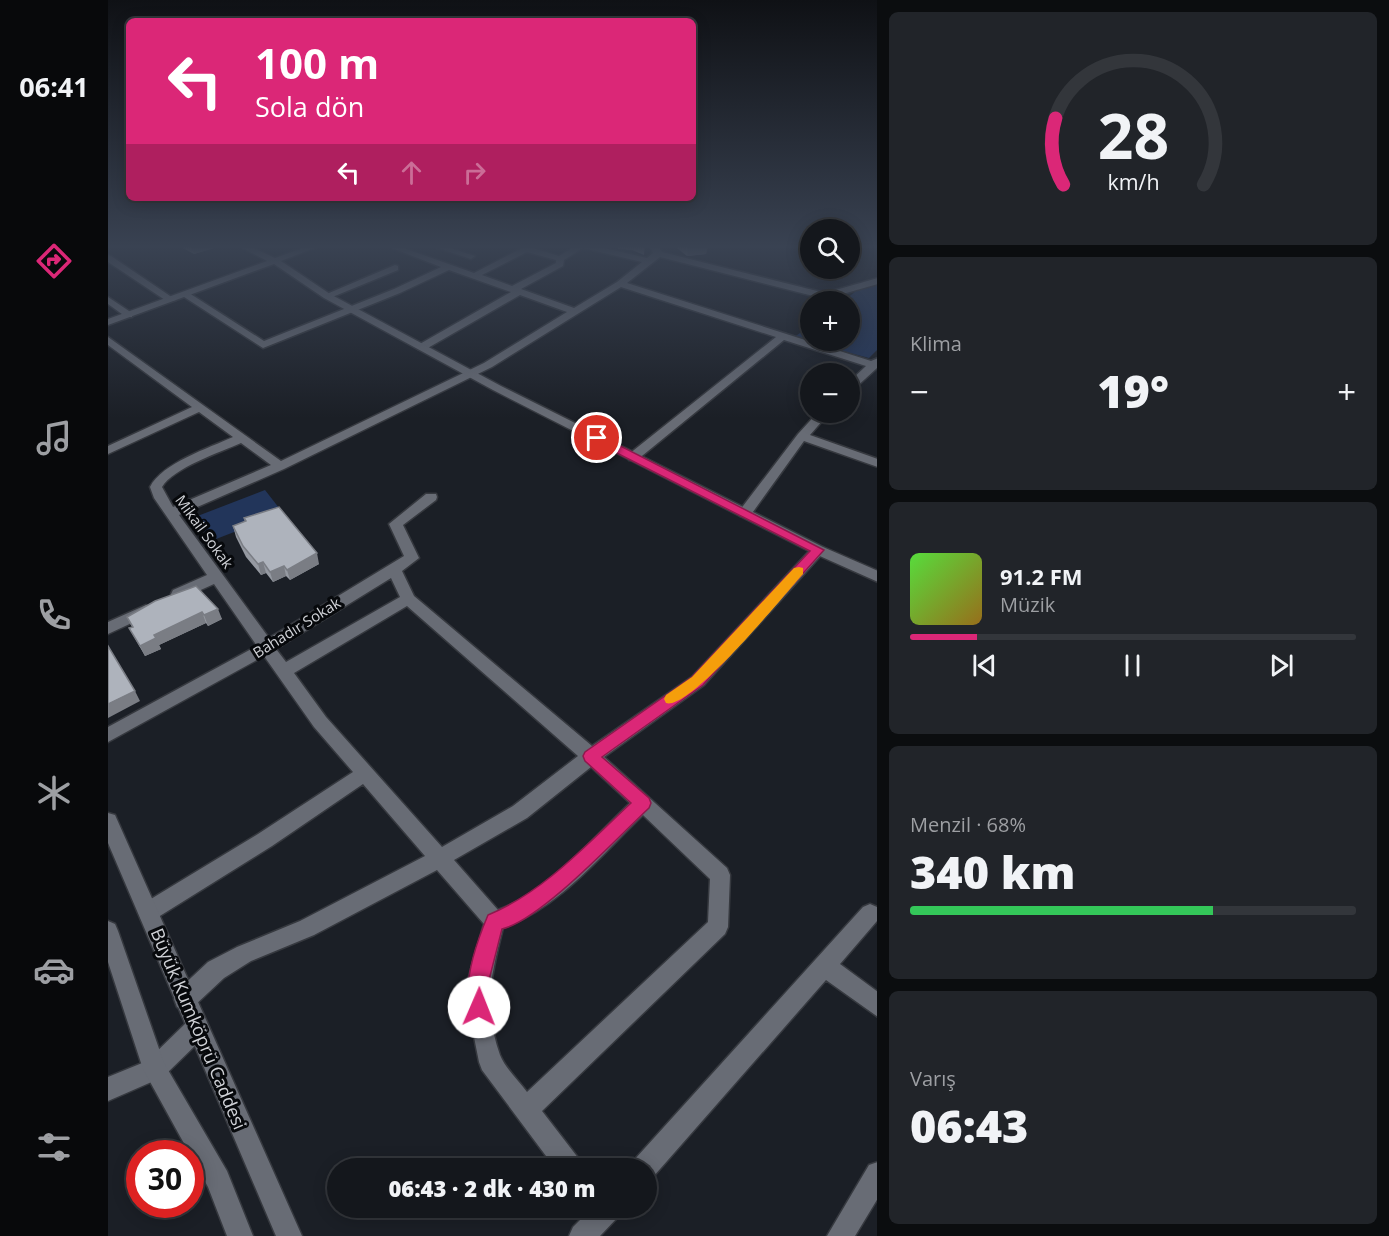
<!DOCTYPE html>
<html lang="tr">
<head>
<meta charset="utf-8">
<style>
	body { margin:0; font-family:"Open Sans",sans-serif; background:#212429; color:#f1f3f6; height:100vh; display:flex; flex-direction:column; font-size:22px; white-space:nowrap }
	* { box-sizing:border-box; margin:0 }
	p { font-size:20px; color:#9d9fa3 }
	.icon { flex:none; width:33px; height:33px; fill:none; stroke:currentColor; stroke-width:2; stroke-linecap:round; stroke-linejoin:round }
	.map { position:relative; flex:1; overflow:hidden }
	.details { display:flex; flex-direction:column; gap:12px; padding:12px; background:#0b0d0f; width:512px }
	.details>* { flex:none }
	.top-card { position:absolute; left:18px; top:18px; width:570px; height:183px; border-radius:9px; box-shadow:0 3px 15px #0003,0 0 0 2px #33363b; background:#db2777; color:#fff; overflow:hidden }
	.fabs { position:absolute; left:692px; top:219px; display:grid; gap:12px }
	.fabs a { display:grid; place-items:center; width:60px; height:60px; border-radius:50%; background:#14171c; box-shadow:0 3px 15px #0003,0 0 0 2px #33363b; font-size:30px }
	.speed { position:absolute; left:18px; top:1140px; display:flex; gap:12px; font-size:30px; font-weight:700; text-align:center }
	.speed>* { display:grid; place-content:center; width:78px; height:78px; border-radius:50%; background:#14171c; box-shadow:0 3px 15px #0003,0 0 0 2px #33363b; line-height:1 }
	.speed .limit { border:9px solid #d22; background:#fff; color:#111 }
	.pin { position:absolute; display:grid; place-items:center; width:51px; height:51px; color:#fff; margin:-26px; border:3px solid #fff; border-radius:50%; box-shadow:0 2px 6px #0007 }
	.me { position:absolute; width:66px; margin:-33px; rotate:1deg; stroke-linejoin:round; filter:drop-shadow(0 0 4px #0008) }
	.turn { display:flex; align-items:center; gap:21px; height:126px; padding:0 30px; font-size:27px }
	.turn .icon { width:78px; height:78px; stroke-width:2.5 }
	.turn b { display:block; font-size:42px; line-height:51px }
	.lanes { display:flex; align-items:center; height:57px; padding:0 30px; background:#0003; justify-content:center; gap:30px; direction:ltr }
	.lanes .off { opacity:.35 }
	.big { font-size:45px; font-weight:800; line-height:1.1 }
	.details .card { flex:1; display:flex; flex-direction:column; justify-content:center; gap:9px; min-width:0; padding:0 21px; border-radius:9px; background:#212429 }
	.details .dial { align-items:center; gap:0 }
	.dial svg { height:156px; overflow:visible; fill:none; stroke:#33363b; stroke-width:7; stroke-linecap:round; text-anchor:middle }
	.dial text { fill:#f1f3f6; stroke:none }
	.song { display:flex; align-items:center; gap:18px }
	.cover { width:72px; height:72px; border-radius:9px; background:linear-gradient(135deg,hsl(110 70% 55%),hsl(40 70% 35%)) }
	.played { height:6px; border-radius:3px; background:linear-gradient(90deg,#db2777 15%,#33363b 15%) }
	.keys { display:flex; justify-content:space-around; direction:ltr }
	.heat { display:flex; justify-content:space-between; align-items:center; font-size:33px; direction:ltr }
	.charge { height:9px; border-radius:4px; background:linear-gradient(90deg,#34c759 68%,#33363b 0) }
	.trip { position:absolute; left:219px; top:1158px; width:330px; height:60px; border-radius:30px; background:#14171c; box-shadow:0 3px 15px #0003,0 0 0 2px #33363b; font-weight:800; line-height:60px; text-align:center }
	main { display:flex; flex:1; min-height:0 }
	.menu { display:flex; flex-direction:column; width:108px; justify-content:space-around; align-items:center; background:#08090b; color:#9d9fa3 }
	.menu .icon { width:42px; height:42px }
	.menu .current { color:#db2777 }
	.menu b { font-size:27px; color:#f1f3f6 }
	.map>svg:first-child { display:block }
	.green { fill:#22355a }
	.lines { fill:none; stroke-linecap:round; stroke-linejoin:round }
	.minor-casing { stroke:#36393f; stroke-width:3 }
	.tertiary-casing { stroke:#36393f; stroke-width:3 }
	.minor { fill:#686c75; fill-rule:evenodd }
	.tertiary { fill:#686c75; fill-rule:evenodd }
	.wall { fill:#969aa2 }
	.shaded-wall { fill:#7a7d84 }
	.building { fill:#aeb3bc; stroke:#7a7d84; stroke-width:1.5 }
	.route { fill:#db2777; stroke:#8e194d; stroke-width:1.5 }
	.slow { fill:#f59e0b }
	.labels { text-anchor:middle; stroke-width:6; stroke-linejoin:round; paint-order:stroke }
	.street-label { font-size:15px; fill:#d0d2d7; stroke:#07090c }
	.near-street-label { font-size:18px; fill:#d0d2d7; stroke:#07090c }
</style>
</head>
<body>
<main>
<nav class="menu">
<b>06:41</b>
<svg class="icon current" aria-label="directions" viewBox="0 0 24 24"><path d="M12 3l9 9-9 9-9-9zM9 14v-3h6M13 9l2 2-2 2"/></svg>
<svg class="icon" aria-label="music" viewBox="0 0 24 24"><path d="M9 18V5l10-2v13"/><circle cx="6" cy="18" r="3"/><circle cx="16" cy="16" r="3"/></svg>
<svg class="icon" aria-label="phone" viewBox="0 0 24 24"><path d="M5 4h4l2 5-3 2q2 4 5 5l2-3 5 2v4C11 20 4 13 5 4z"/></svg>
<svg class="icon" aria-label="climate" viewBox="0 0 24 24"><path d="M12 3v18M4 7l16 10M4 17L20 7"/></svg>
<svg class="icon" aria-label="car" viewBox="0 0 24 24"><path d="M5 17H2v-5l4-1 3-4h7l3 4 3 1v5h-3M9 17h6M6 11h13"/><circle cx="7" cy="17" r="2"/><circle cx="17" cy="17" r="2"/></svg>
<svg class="icon" aria-label="filters" viewBox="0 0 24 24"><path d="M4 7h16M4 17h16"/><circle cx="9" cy="7" r="2"/><circle cx="15" cy="17" r="2"/></svg>
</nav>
<div class="map">
<svg width="770" height="1236" viewBox="0 0 770 1236">
	<rect width="100%" height="100%" fill="#1b1f26"/>
	<path class="green" d="M769,284V350L761,358L685,338L702,326V340H741V302L736,301L749,290Z
		M157,490L175,513L103,541L87,517Z"/>
	<g class="lines">
		<defs>
			<path id="minor" d="M276,245H287L366,273L418,246L451,256L469,245H483L539,258L545,253L542,245H550L554,252L717,293L770,278V284L717,299L552,257L519,283L763,361L770,358V367L745,390L741,391V382L758,366L676,340L529,460H521V454L668,337L513,287L384,367L176,469L71,515L161,638L296,556L281,524L318,494H328L329,497L328,500L295,525L311,558L294,571L306,596L484,746L584,677L705,547H715L717,550L715,553L596,685L496,757L619,868L622,875L620,927L617,934L434,1111L471,1159L474,1168H447L374,1070L371,1062L360,1007V980L376,924L329,870L206,935L143,961L116,978L85,1007L77,1010L69,1007L66,999L69,991L100,962L129,947L192,921L317,856L255,784L164,846L47,919L40,922L33,919L30,912L33,905L150,834L245,772L206,727L156,656L0,742V727L149,646L106,584L75,598H65L63,594L65,590L99,575L46,498L42,487C54,463 101,448 125,437L91,412L0,454V446L84,407L0,345V337L173,461L376,363L459,312L412,295L318,349H310V345L403,292L341,270L292,293L155,348L73,295L81,293L156,341L286,289L333,267ZM475,248L534,262L509,282L466,308L413,289L455,266L456,260ZM419,252L448,260V263L404,286L374,275ZM133,443L163,465L65,507L54,487C65,468 113,452 133,443ZM283,578L292,597L178,662L168,649ZM299,606L470,756L405,806L334,847L218,717L186,673ZM483,767L522,803C484,839 440,892 390,910L346,860L419,818ZM535,815L602,879L600,922L419,1092C411,1081 397,1068 392,1055C375,1007 383,975 395,928C452,907 492,856 535,815Z
				M321,245H333L367,256L363,259Z
				M0,255L3,256L68,300L60,302L0,262Z
				M287,265L290,266V270L222,298L214,296Z
				M0,297L24,313V317H18L0,304Z
				M710,412H722L702,435L770,459V467L696,441L642,516H632L630,513L632,510L690,434Z
				M38,605L45,610L43,614L0,634V622Z
				M762,904L769,907V921L732,964L770,992V1017L718,980L545,1177L538,1179V1168H524L527,1159L755,907Z
				M89,1017L97,1020L100,1028L97,1036L55,1077L0,1101V1077L39,1061L81,1020Z
				M770,1162V1198L747,1236H719L761,1165Z
				M484,1208H514L510,1217L492,1236H461L465,1227Z"/>
			<path id="tertiary" d="M129,245H139L167,258L203,245H214L173,261L222,294L393,386L715,547L770,571V582L705,553L385,390L216,298L166,264L0,325V319L159,261Z
				M0,813L7,815L194,1236H168L0,843Z
				M0,921L7,924L10,931L56,1063L119,1171L145,1236H119L100,1187L35,1069L0,962Z"/>
		</defs>
		<use href="#minor" class="minor-casing"/>
		<use href="#tertiary" class="tertiary-casing"/>
		<use href="#minor" class="minor"/>
		<use href="#tertiary" class="tertiary"/>
	</g>
	<path class="wall" d="M69,245H105L106,248L86,254Z
		M509,245H537L536,255L524,250L510,249Z
		M565,245H600L598,254L579,256Z
		M136,518L211,564L182,580L178,576L165,582L158,573L153,575L138,557L128,537L125,526L137,522Z
		M88,586L114,619L100,626L98,623L51,645L53,649L37,656L21,628L24,627L19,617Z"/>
	<path class="shaded-wall" d="M83,245H105L106,248L86,254Z
		M600,245L598,254L579,256L580,247Z
		M209,553L211,564L182,580L179,570Z
		M155,562L158,573L153,575L150,564Z
		M176,566L178,576L165,582L162,572Z
		M110,609L114,619L100,626L96,615Z
		M94,612L98,623L51,645L53,649L37,656L32,646L46,635Z
		M27,691L32,701L0,718V704Z"/>
	<path class="building" d="M578,245H600L580,247Z
		M171,507L209,553L179,570L176,566L162,572L155,562L150,564L135,546L125,526L138,521L136,518Z
		M88,586L110,609L96,615L94,612L46,635L48,638L32,646L21,628L25,627L19,617L47,601Z
		M0,646L27,691L0,704Z"/>
	<linearGradient id="sky" x2="0" y2="1"><stop stop-color="#0f1115"/><stop offset="0.59" stop-color="#394252"/><stop offset="1" stop-color="#394252" stop-opacity="0"/></linearGradient>
	<rect width="770" height="418" fill="url(#sky)"/>
	<path class="route" d="M485,436H493L716,550L595,685L494,757L541,798L543,803L541,808C509,838 433,920 394,929L381,980V1007L378,1014L371,1017L364,1014C352,986 369,941 380,915C436,892 479,844 523,803L477,761L475,756L477,752L584,677L702,551L485,441Z"/>
	<path class="slow" d="M691,567L695,568V574C676,595 582,711 558,703L556,699L558,695L584,677L686,568Z"/>
	<g class="labels">
		<g class="street-label">
			<text transform="translate(96 532) rotate(54)" y="5">Mikail Sokak</text>
			<text transform="translate(189 628) rotate(-32)" y="5">Bahadır Sokak</text>
		</g>
		<g class="near-street-label">
			<text transform="translate(90 1029) rotate(67)" y="6">Büyük Kumköprü Caddesi</text>
		</g>
	</g>
</svg>
<div class="fabs">
<a><svg class="icon" aria-label="search" viewBox="0 0 24 24"><circle cx="10" cy="10" r="6"/><path d="M15 15l6 6"/></svg></a>
<a>+</a>
<a>−</a>
</div>
<div class="speed"><div class="limit">30</div></div>
<div class="pin" style="left:489px;top:438px;background:#d93025"><svg class="icon" aria-label="arrive" viewBox="0 0 24 24"><path d="M6 21V4h12l-3 4 3 4H6"/></svg></div>
<svg class="me" style="left:371px;top:1007px" viewBox="-20 -20 40 40"><circle r="19" fill="#fff"/><path d="M0-13L10 11 0 6-10 11z" fill="#db2777"/></svg>
<div class="trip">06:43 · 2 dk · 430 m</div>
<div class="top-card">
<div class="turn"><svg class="icon" aria-label="left" viewBox="0 0 24 24"><path d="M17 20v-9H6M10 6l-5 5 5 5"/></svg><div><b>100 m</b>Sola dön</div></div>
<div class="lanes"><svg class="icon" aria-label="left" viewBox="0 0 24 24"><path d="M17 20v-9H6M10 6l-5 5 5 5"/></svg><svg class="icon off" aria-label="ahead" viewBox="0 0 24 24"><path d="M12 20V5M6 11l6-6 6 6"/></svg><svg class="icon off" aria-label="right" viewBox="0 0 24 24"><path d="M7 20v-9h11M14 6l5 5-5 5"/></svg></div>
</div>
</div>
<section class="details">
<div class="card dial"><svg viewBox="0 0 100 80">
<path d="M14 69A42 42 0 1 1 86 69"/>
<path d="M14 69A42 42 0 0 1 10 35" stroke="#db2777"/>
<text x="50" y="56" font-size="32" font-weight="700">28</text>
<text x="50" y="72" font-size="11">km/h</text>
</svg></div>
<div class="card"><p>Klima</p>
<div class="heat"><a>−</a><b class="big">19°</b><a>+</a></div>
</div>
<div class="card">
<div class="song"><i class="cover"></i><div><b>91.2 FM</b><p>Müzik</p></div></div>
<div class="played"></div>
<div class="keys"><svg class="icon" aria-label="previous" viewBox="0 0 24 24"><path d="M18 5L8 12l10 7zM5 5v14"/></svg><svg class="icon" aria-label="pause" viewBox="0 0 24 24"><path d="M8 5v14M16 5v14"/></svg><svg class="icon" aria-label="next" viewBox="0 0 24 24"><path d="M6 5l10 7-10 7zM19 5v14"/></svg></div>
</div>
<div class="card"><p>Menzil · 68%</p><b class="big">340 km</b><div class="charge"></div></div>
<div class="card"><p>Varış</p><b class="big">06:43</b></div>
</section>
</main>
</body>
</html>
